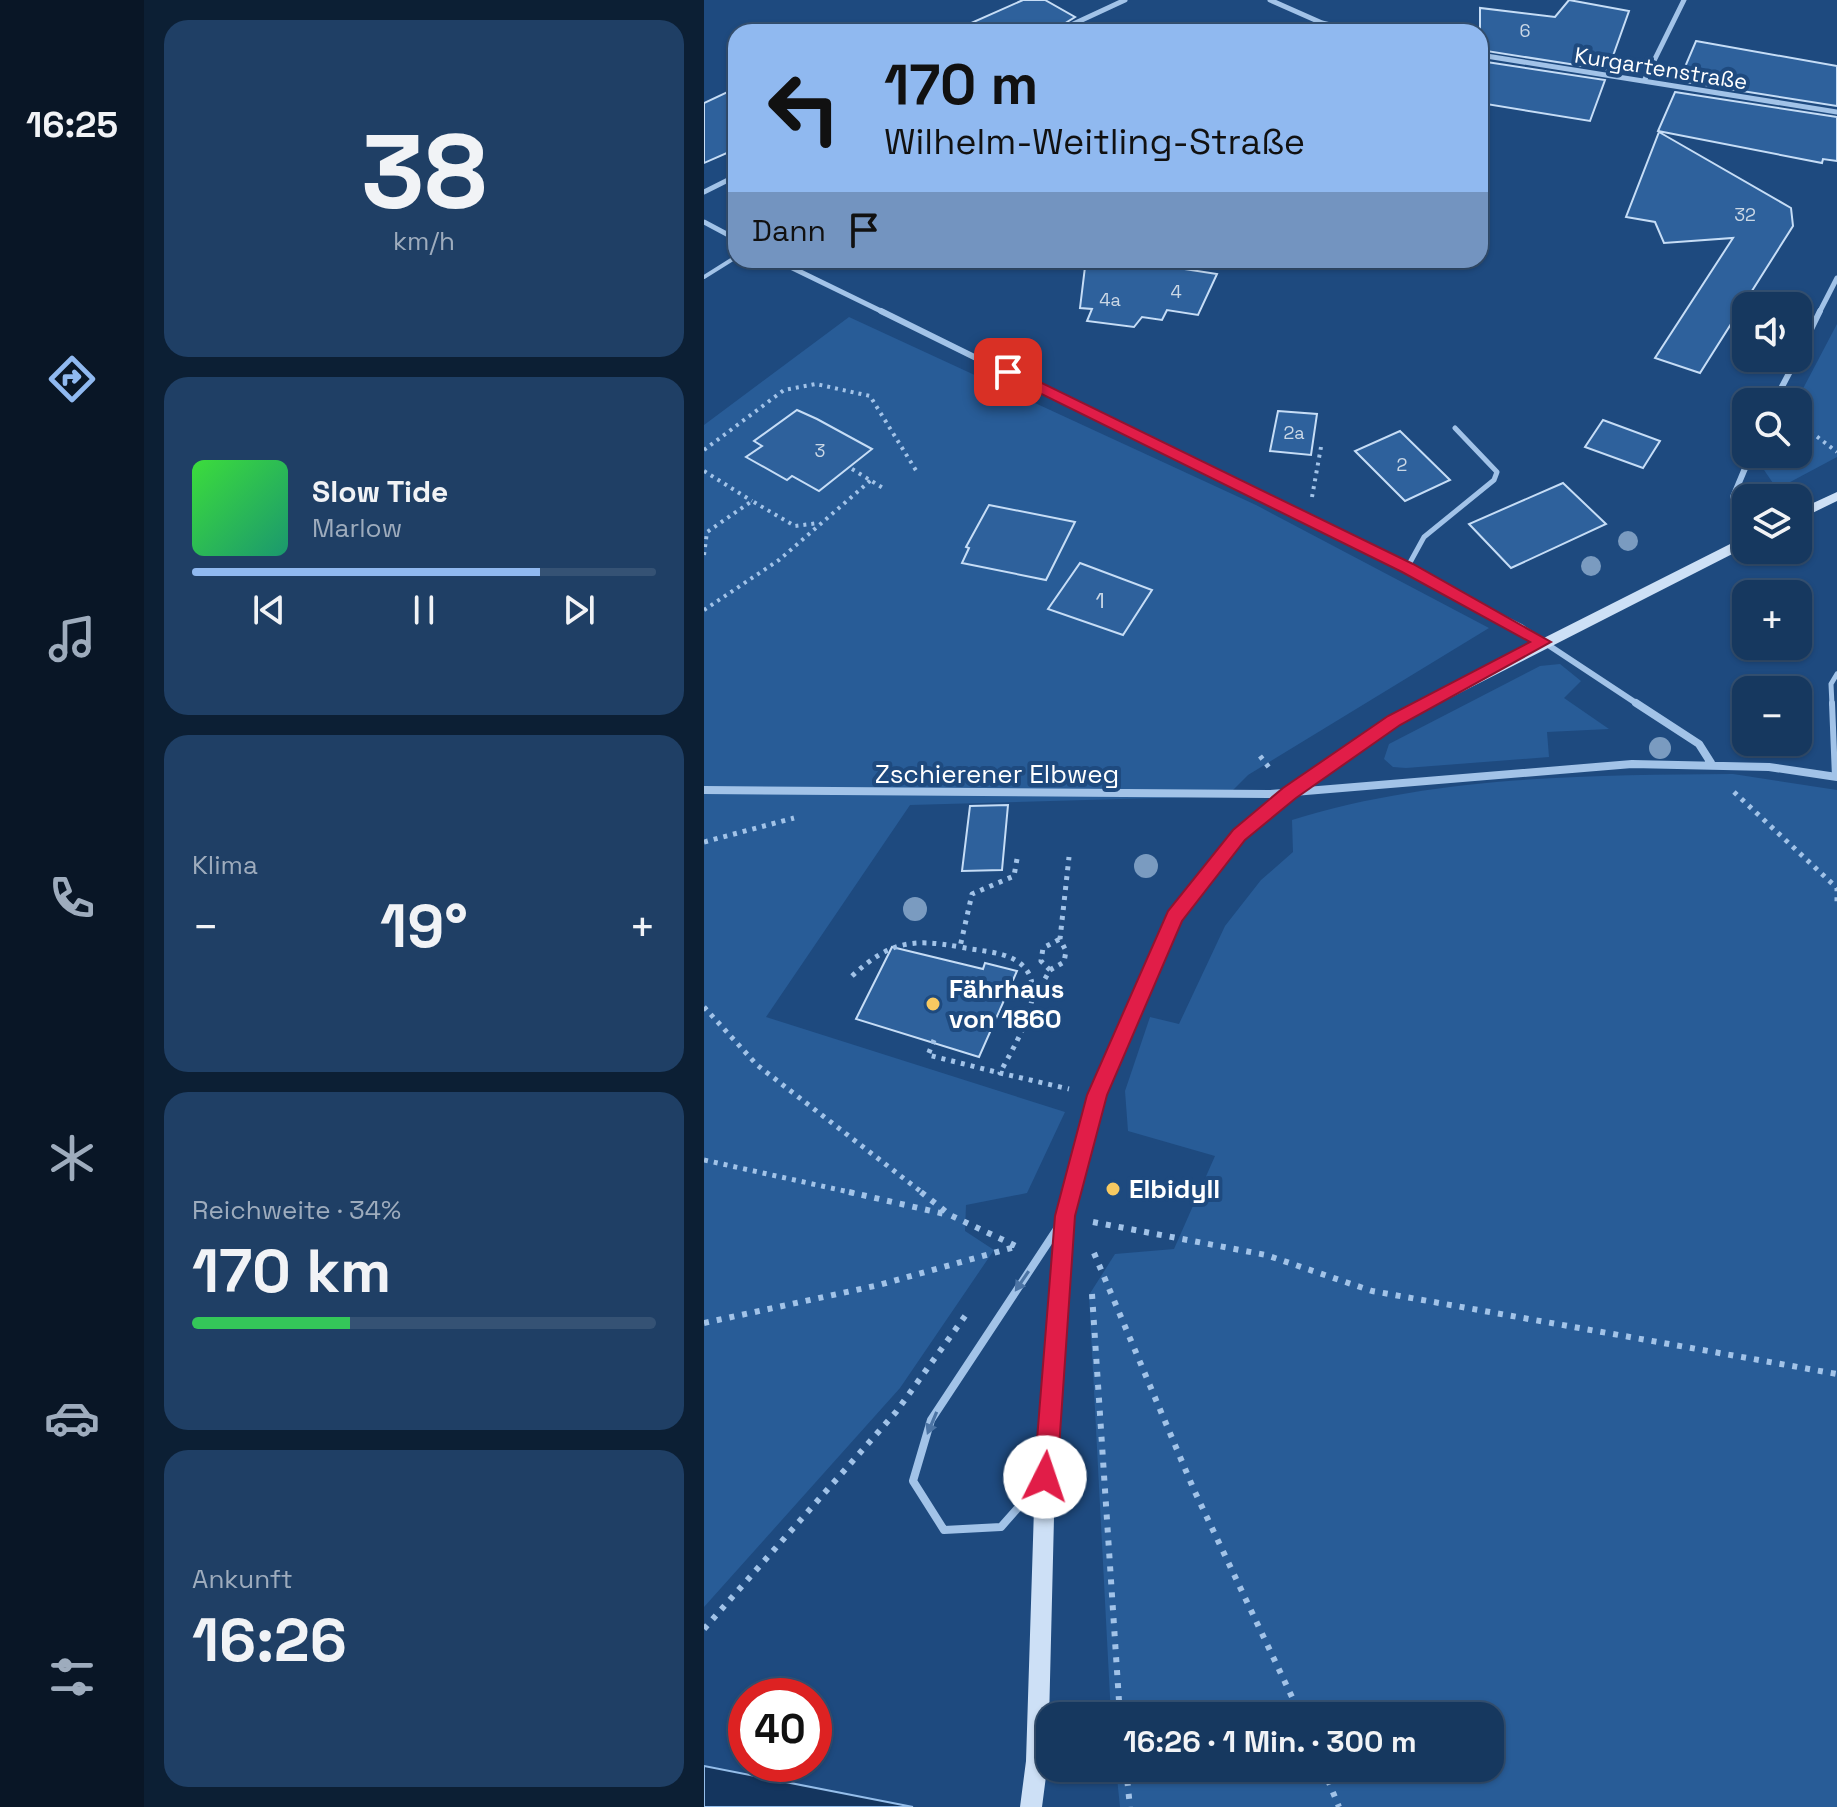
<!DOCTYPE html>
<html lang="de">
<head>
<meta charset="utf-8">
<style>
	body { margin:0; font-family:"Space Grotesk",sans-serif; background:#1f3f65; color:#f1f3f6; height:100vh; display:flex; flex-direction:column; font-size:30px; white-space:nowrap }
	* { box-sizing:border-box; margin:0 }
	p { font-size:26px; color:#9eacbd }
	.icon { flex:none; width:44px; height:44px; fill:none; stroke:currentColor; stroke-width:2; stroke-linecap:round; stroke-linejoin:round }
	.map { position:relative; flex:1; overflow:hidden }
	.sheet { display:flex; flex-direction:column; gap:20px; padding:20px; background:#0c1f34; width:560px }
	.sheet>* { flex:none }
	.guide { position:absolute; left:24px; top:24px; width:760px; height:244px; border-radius:24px; box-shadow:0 2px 6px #0004,0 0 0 2px #355274; background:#90b9f0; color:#111; overflow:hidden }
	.fabs { position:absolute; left:1028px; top:292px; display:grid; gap:16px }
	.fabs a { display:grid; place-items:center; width:80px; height:80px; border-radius:16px; background:#16385f; box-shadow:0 2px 6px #0004,0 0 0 2px #355274; font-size:40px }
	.speed { position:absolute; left:24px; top:1678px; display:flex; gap:16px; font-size:40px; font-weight:700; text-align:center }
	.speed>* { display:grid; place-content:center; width:104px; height:104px; border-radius:50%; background:#16385f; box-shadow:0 2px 6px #0004,0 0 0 2px #355274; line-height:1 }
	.speed .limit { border:12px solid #d22; background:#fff; color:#111 }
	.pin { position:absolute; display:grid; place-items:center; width:68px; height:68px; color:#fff; margin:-34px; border-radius:16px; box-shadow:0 4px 12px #0006 }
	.me { position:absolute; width:88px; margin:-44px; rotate:4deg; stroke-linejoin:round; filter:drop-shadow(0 0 6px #0008) }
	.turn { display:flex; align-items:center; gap:28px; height:168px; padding:0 24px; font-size:36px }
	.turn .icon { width:104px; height:104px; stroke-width:2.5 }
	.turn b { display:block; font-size:56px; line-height:68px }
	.then { display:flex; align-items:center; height:76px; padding:0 24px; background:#0003; gap:16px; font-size:30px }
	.big { font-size:60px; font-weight:700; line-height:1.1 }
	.sheet .widget { flex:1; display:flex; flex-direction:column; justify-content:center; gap:12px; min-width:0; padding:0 28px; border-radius:24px; background:#1f3f65 }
	.sheet .dial { align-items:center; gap:0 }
	.dial b { font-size:104px; line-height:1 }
	.song { display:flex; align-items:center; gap:24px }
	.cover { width:96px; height:96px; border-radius:12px; background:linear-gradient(135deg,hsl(120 70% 55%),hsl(160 70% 35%)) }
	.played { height:8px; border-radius:4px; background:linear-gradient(90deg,#90b9f0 75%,#355274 75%) }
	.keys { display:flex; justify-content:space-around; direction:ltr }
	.heat { display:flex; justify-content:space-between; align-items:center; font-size:44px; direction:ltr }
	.charge { height:12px; border-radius:6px; background:linear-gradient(90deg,#34c759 34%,#355274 0) }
	.trip { position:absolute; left:332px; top:1702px; width:468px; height:80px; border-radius:24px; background:#16385f; box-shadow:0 2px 6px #0004,0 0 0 2px #355274; font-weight:700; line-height:80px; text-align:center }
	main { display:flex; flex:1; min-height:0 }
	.dock { display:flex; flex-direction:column; width:144px; justify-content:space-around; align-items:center; background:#091626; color:#9eacbd }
	.dock .icon { width:56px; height:56px }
	.dock .current { color:#90b9f0 }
	.dock b { font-size:36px; color:#f1f3f6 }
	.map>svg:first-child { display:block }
	.green { fill:#285c97 }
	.water { fill:#14355e; stroke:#95beea; stroke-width:2 }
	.building { fill:#2e619c; stroke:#c6ddf6; stroke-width:2 }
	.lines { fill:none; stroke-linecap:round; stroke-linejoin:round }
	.path-far2 { stroke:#a2c3e8; stroke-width:4; stroke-dasharray:3 5; stroke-linecap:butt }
	.path-far1 { stroke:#a2c3e8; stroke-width:5; stroke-dasharray:4 6; stroke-linecap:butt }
	.path { stroke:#a2c3e8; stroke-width:6; stroke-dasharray:5 8; stroke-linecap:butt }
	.lane-far3 { stroke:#a2c3e8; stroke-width:4 }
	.lane-far2 { stroke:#a2c3e8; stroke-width:5 }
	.lane-far1 { stroke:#a2c3e8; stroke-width:6 }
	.lane { stroke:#a2c3e8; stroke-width:8 }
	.street-far2 { stroke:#a2c3e8; stroke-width:5 }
	.street-far1 { stroke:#a2c3e8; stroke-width:6 }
	.street { stroke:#a2c3e8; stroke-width:8 }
	.secondary { fill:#cde0f6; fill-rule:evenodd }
	.tree { fill:#7a9bc0 }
	.oneway { fill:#4c74a4 }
	.route { fill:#e11d48; stroke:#92132f; stroke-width:2 }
	.poi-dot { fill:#f7c961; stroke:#1e4a7f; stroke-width:3 }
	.labels { text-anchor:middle; stroke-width:8; stroke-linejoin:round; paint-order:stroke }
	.far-number-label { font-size:18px; fill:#cbd8e6 }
	.far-street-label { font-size:22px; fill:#fff; stroke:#1e4a7f }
	.number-label { font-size:22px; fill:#cbd8e6 }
	.street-label { font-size:26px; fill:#fff; stroke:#1e4a7f }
	.poi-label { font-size:26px; font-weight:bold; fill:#fff; stroke:#1e4a7f; text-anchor:start }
</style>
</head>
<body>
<main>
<nav class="dock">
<b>16:25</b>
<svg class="icon current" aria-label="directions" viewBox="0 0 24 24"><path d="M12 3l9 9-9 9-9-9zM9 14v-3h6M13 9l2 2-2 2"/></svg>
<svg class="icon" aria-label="music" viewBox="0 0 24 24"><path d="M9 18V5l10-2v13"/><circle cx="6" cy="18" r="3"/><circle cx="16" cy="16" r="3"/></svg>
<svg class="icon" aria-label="phone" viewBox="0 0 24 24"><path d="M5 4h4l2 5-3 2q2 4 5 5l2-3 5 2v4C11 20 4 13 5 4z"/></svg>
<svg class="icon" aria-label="climate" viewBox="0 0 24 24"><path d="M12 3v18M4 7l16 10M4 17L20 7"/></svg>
<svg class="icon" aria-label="car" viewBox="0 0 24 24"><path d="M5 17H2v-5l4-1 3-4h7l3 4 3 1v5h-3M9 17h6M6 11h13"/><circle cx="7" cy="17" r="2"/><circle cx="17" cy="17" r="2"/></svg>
<svg class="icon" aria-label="filters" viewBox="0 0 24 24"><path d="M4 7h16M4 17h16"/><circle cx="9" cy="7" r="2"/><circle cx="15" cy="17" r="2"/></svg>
</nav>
<section class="sheet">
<div class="widget dial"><b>38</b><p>km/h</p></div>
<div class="widget">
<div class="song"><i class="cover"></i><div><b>Slow Tide</b><p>Marlow</p></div></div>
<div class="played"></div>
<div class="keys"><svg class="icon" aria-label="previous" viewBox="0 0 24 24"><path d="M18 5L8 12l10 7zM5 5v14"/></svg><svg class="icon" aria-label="pause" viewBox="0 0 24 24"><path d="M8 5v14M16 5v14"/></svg><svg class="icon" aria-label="next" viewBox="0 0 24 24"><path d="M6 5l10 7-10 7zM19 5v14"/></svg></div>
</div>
<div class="widget"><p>Klima</p>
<div class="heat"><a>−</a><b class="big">19°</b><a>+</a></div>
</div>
<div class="widget"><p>Reichweite · 34%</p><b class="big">170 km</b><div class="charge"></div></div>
<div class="widget"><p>Ankunft</p><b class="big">16:26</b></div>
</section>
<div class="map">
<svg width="1133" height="1807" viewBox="0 0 1133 1807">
	<rect width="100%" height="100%" fill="#1e4a7f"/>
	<path class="green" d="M145,317L552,505L785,628L544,775L523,796L206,805L62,1017L361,1112L323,1193L262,1205L261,1231L290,1250L196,1388L0,1607V425Z
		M1133,324V457L1073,489L1058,467L1065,454H1094L1092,402Z
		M856,664L877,681L860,698L905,729L843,732L845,757L702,768L689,767L680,759L685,744L836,666Z
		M1029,774L1133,790V1807H416L412,1768H786V1716H407L385,1295L411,1254L470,1249L511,1156L424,1131L421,1091L446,1017L475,1024L521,926L557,880L589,852L588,820C729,776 882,775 1029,774Z"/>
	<path class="water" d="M0,1766L209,1807H0Z"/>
	<path class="building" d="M319,0H341L371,17L347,32H247Z
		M865,0L925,11L904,70L776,50V8L851,17Z
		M992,41L1133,66V106L975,81Z
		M776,61L901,80L886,121L776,103Z
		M32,88V149L0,163V103Z
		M971,92L1133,117V161L1119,159L1118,163L954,131Z
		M955,132L1087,208L1089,226L996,373L951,358L1029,238L960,243L951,222L922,217Z
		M461,266L513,274L494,315L463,310L458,320L438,317L430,327L383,321L388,309L376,308L381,267Z
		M93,410L113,419L168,449L115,491L88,476L83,480L42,457L58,446L50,441Z
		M574,411L613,414L607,455L566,451Z
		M899,420L956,441L939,468L881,447Z
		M696,431L746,480L701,501L651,451Z
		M859,483L902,524L807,568L765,524Z
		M285,505L371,522L342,580L258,563L265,548L262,547Z
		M376,563L448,590L419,635L344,609Z
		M304,805L298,870L258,871L266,806Z
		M188,947L279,969L281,963L313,971L275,1057L152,1019Z"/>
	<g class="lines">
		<path class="path-far2" d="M1094,422L1133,452
			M0,450L80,390L112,384L166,396L213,472
			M148,469L179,488
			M0,471L48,501
			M608,497L617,447
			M0,555L3,532L48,501L91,526L115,523
			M0,610L75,560L167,480"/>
		<path class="path-far1" d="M556,756L567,770
			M1030,792L1133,888V905
			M0,842L90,818
			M313,859L310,876L268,894L256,947C274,951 296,951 311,960C352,983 310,1045 296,1073L365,1089
			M346,970L337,961L339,948L356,939
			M148,976C185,942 207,938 256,947
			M331,996L346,970L360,962L362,951L356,939L365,857
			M0,1007L53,1065L220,1194
			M230,1040L224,1055L296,1073
			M0,1160L154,1194"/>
		<path class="path" d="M145,1192L245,1215
			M217,1192L246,1215L312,1246
			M389,1222L562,1255L668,1291L1133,1374
			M390,1253L490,1490L597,1716
			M388,1294L416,1716
			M0,1323L175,1285L311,1247
			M0,1629L192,1412L264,1312
			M422,1768L426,1807
			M619,1768L635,1807"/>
		<path class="lane-far3" d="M0,277L32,257"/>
		<path class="lane-far2" d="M703,568L720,537L790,480L793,472L751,428
			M1128,705L1127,684L1133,674"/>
		<path class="lane-far1" d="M1128,703L1131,777"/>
		<path class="lane" d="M335,1484L297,1527L240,1530L209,1481L227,1420L355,1226"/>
		<path class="street-far2" d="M566,0L618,23L656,32
			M352,32L421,0
			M776,55L1133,112
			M940,81L980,0
			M0,192L32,176
			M0,222L32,239
			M72,260L181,313
			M1115,313L1133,278"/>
		<path class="street-far1" d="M177,311L817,627L935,705
			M1094,356L1116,311
			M1070,402L1093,358
			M1042,513L1029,497L1047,454"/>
		<path class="street" d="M932,703L995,744L1007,763
			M0,790L565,794L928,764L1065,767L1133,777"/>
		<path class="secondary" d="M1133,492V501L1094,520V510Z
			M1042,536V547L695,724L590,797L540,840L477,920L402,1095L370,1216L351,1477L344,1761L338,1807H316L322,1761L331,1477L352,1216L384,1095L465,911L530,830L580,789L685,716Z"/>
	</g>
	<g class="tree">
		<circle cx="924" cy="541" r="10"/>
		<circle cx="887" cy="566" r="10"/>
		<circle cx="956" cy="748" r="11"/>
		<circle cx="442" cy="866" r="12"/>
		<circle cx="211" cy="909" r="12"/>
	</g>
	<defs><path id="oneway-solid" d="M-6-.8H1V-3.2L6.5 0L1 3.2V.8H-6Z" transform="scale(2)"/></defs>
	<g class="oneway">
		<use href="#oneway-solid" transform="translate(318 1281) rotate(124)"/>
		<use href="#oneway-solid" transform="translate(228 1423) rotate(113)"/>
	</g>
	<path class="route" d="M299,369H309L709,564L847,642L696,725L592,798L541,840L478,921L403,1095L371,1216L353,1477L349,1485L341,1489L333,1485L330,1477L351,1216L383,1095L464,911L529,830L579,788L684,716L826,642L698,572L299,375Z"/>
	<g class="poi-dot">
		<circle cx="229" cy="1004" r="8"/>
		<circle cx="409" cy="1189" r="8"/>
	</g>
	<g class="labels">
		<g class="far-number-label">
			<text x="821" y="37">6</text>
			<text x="1041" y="221">32</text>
			<text x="472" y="298">4</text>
			<text x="406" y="306">4a</text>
			<text x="590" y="439">2a</text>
			<text x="116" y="457">3</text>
			<text x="698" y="471">2</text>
		</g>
		<g class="far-street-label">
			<text transform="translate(957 68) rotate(9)" y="8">Kurgartenstraße</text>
		</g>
		<g class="number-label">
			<text x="396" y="608">1</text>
		</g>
		<g class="street-label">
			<text x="293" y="783">Zschierener Elbweg</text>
		</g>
		<g class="poi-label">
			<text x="245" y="998">Fährhaus<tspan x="245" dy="30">von 1860</tspan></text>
			<text x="425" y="1198">Elbidyll</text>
		</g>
	</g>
</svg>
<div class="fabs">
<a><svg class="icon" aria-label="sound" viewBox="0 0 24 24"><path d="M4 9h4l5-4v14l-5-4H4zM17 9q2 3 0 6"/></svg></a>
<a><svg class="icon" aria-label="search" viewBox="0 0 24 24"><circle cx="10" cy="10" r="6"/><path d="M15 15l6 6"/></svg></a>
<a><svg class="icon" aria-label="layers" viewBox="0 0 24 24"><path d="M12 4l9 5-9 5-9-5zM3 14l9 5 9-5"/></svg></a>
<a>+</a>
<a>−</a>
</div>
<div class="speed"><div class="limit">40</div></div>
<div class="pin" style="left:304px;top:372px;background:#d93025"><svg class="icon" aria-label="arrive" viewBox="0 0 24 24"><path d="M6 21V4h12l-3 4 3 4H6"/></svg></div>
<svg class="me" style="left:341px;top:1477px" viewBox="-20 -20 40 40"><circle r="19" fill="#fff"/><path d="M0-13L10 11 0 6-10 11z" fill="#e11d48"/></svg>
<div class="trip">16:26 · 1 Min. · 300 m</div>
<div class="guide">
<div class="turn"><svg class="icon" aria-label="left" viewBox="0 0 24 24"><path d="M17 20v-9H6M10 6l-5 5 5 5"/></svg><div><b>170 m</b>Wilhelm-Weitling-Straße</div></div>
<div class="then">Dann<svg class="icon" aria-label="arrive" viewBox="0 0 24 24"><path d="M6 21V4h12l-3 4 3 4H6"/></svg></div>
</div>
</div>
</main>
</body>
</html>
